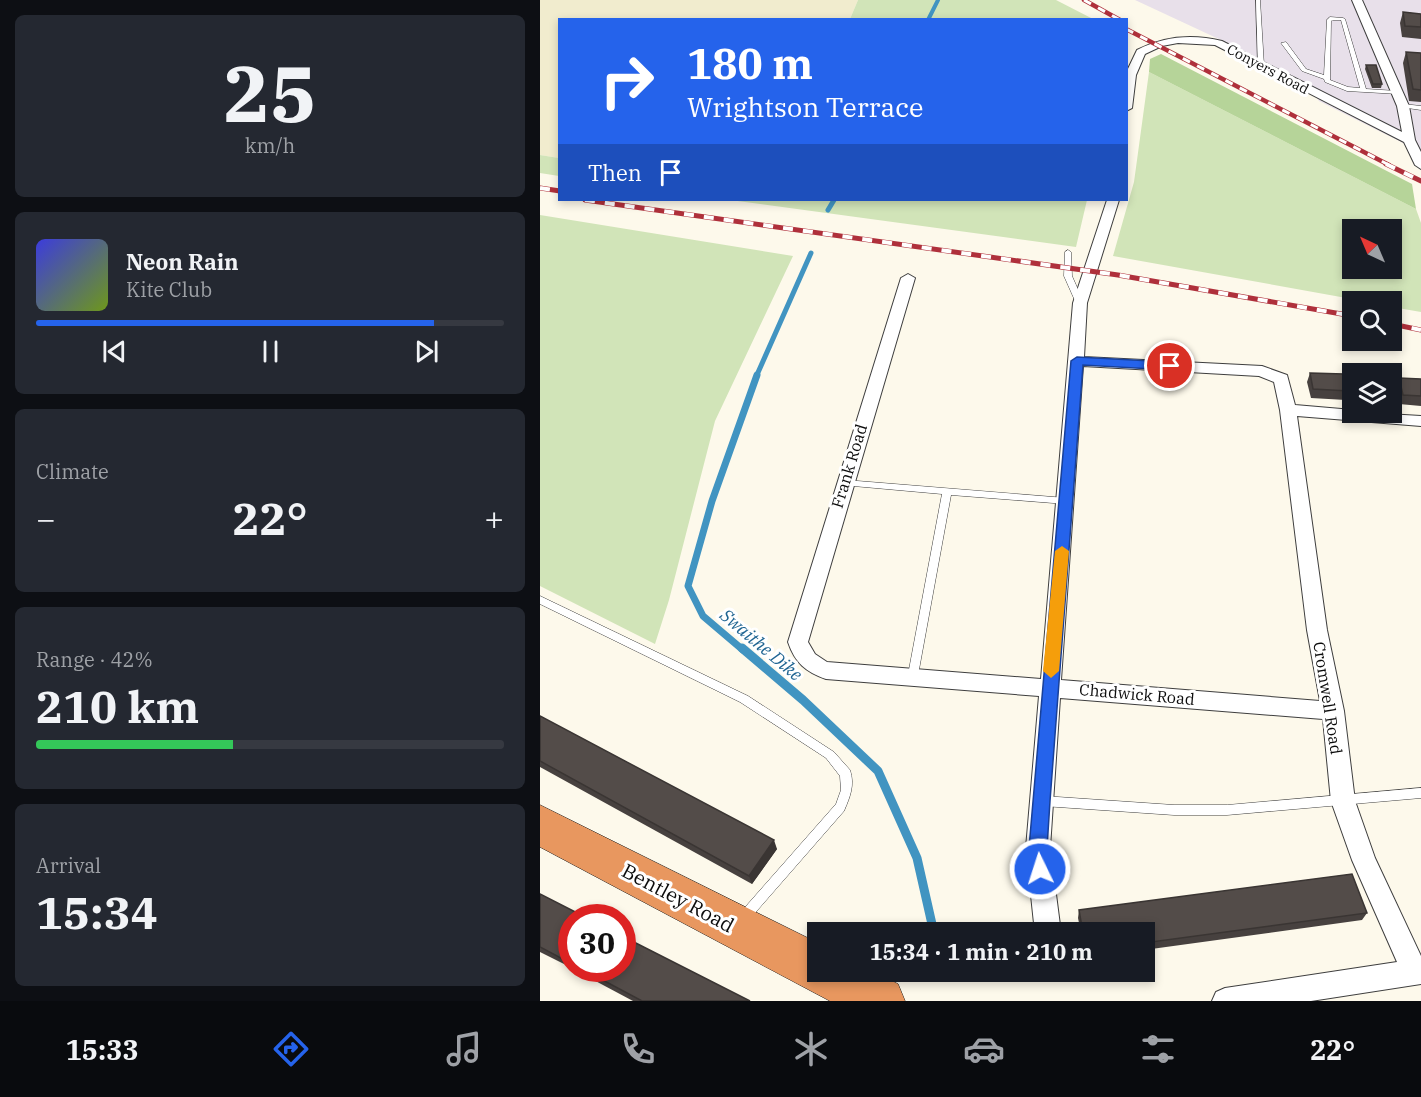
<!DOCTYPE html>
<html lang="en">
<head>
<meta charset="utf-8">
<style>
	body { margin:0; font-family:"IBM Plex Serif",serif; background:#242831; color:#f1f3f6; height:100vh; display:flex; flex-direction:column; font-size:22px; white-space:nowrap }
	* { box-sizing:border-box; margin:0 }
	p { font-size:20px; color:#9ea1a6 }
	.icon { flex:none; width:33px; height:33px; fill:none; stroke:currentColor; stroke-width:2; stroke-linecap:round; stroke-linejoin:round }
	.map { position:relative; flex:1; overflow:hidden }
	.panel { display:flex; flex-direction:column; gap:15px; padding:15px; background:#0d0f14; width:540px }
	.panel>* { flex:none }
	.top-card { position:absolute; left:18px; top:18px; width:570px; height:183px; border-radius:0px; box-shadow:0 3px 9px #0003; background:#2563eb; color:#fff; overflow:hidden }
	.needle { width:39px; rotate:316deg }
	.buttons { position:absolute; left:802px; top:219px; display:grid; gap:12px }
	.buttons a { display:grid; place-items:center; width:60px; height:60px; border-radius:0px; background:#171b24; box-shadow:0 3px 9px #0003; font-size:30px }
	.speed { position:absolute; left:18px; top:904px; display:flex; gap:12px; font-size:30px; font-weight:700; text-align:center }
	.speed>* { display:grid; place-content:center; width:78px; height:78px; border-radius:50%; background:#171b24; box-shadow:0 3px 9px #0003; line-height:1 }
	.speed .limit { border:9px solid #d22; background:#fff; color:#111 }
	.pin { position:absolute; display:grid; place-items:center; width:51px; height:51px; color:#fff; margin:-26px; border:3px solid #fff; border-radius:50%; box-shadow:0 2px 6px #0007 }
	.me { position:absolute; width:66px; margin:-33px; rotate:356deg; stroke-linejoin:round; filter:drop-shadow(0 0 4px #0008) }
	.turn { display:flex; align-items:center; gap:21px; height:126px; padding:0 30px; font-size:27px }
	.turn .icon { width:78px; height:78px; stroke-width:2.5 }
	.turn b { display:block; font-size:42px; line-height:51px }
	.then { display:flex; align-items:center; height:57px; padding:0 30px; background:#0003; gap:12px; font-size:22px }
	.big { font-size:45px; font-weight:800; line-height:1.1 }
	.panel .tile { flex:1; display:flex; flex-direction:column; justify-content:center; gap:9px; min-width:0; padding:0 21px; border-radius:9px; background:#242831 }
	.panel .dial { align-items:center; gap:0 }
	.dial b { font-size:78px; line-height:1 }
	.song { display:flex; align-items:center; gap:18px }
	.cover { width:72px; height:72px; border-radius:9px; background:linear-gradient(135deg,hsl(240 70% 55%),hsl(80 70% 35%)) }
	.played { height:6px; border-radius:3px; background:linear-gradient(90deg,#2563eb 85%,#363941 85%) }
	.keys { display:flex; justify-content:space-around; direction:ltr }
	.heat { display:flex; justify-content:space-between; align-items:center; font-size:33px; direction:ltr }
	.charge { height:9px; border-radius:4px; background:linear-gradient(90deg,#34c759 42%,#363941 0) }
	.trip { position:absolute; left:267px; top:922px; width:348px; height:60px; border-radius:0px; background:#171b24; box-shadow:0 3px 9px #0003; font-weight:800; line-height:60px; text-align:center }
	.tab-bar { display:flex; height:96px; justify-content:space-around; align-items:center; background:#090b0e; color:#9ea1a6 }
	.tab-bar .icon { width:42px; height:42px }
	.tab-bar .selected { color:#2563eb }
	.tab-bar b { font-size:27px; color:#f1f3f6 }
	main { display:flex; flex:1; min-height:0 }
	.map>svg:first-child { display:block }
	.industrial { fill:#e8e0ea }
	.farmland { fill:#f1ecce }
	.green { fill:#d1e4b8; fill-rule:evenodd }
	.forest { fill:#b6d499 }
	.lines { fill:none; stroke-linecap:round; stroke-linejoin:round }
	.stream-far3 { stroke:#4194c1; stroke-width:4 }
	.stream-far2 { stroke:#4194c1; stroke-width:5 }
	.stream-far1 { stroke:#4194c1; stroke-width:7 }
	.stream { stroke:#4194c1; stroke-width:9 }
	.lane-casing { stroke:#3e3e3e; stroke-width:1 }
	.street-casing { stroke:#3e3e3e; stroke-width:2 }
	.highway-casing { stroke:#1c1c1c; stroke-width:1 }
	.lane { fill:#fff; fill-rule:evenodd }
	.street { fill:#fff; fill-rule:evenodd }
	.highway { fill:#e8975f; fill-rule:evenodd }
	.rail-far1-casing { stroke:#af303b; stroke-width:4.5 }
	.rail-casing { stroke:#af303b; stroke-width:5 }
	.rail-far1 { stroke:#fff; stroke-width:3; stroke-dasharray:8; stroke-linecap:butt }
	.rail { stroke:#fff; stroke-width:4; stroke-dasharray:10; stroke-linecap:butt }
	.wall { fill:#47413f }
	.shaded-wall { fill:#3a3533 }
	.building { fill:#534c49; stroke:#3a3533; stroke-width:1.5 }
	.route { fill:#2563eb; stroke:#184099; stroke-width:1.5 }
	.slow { fill:#f59e0b }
	.labels { text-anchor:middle; stroke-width:6; stroke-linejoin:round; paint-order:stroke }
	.far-street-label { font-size:14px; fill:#0b0b0b; stroke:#fff }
	.street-label { font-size:16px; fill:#0b0b0b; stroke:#fff }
	.water-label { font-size:18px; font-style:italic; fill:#206592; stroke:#fff }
	.near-street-label { font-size:20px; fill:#0b0b0b; stroke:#fff }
</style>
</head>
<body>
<main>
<section class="panel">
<div class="tile dial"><b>25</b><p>km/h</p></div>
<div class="tile">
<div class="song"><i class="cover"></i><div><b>Neon Rain</b><p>Kite Club</p></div></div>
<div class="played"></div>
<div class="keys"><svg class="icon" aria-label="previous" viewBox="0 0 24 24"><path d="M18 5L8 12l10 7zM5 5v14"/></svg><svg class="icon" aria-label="pause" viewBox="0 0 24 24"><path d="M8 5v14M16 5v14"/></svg><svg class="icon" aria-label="next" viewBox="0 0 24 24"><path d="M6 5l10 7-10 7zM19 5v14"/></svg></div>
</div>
<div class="tile"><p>Climate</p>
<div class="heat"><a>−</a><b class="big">22°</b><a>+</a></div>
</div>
<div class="tile"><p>Range · 42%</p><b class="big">210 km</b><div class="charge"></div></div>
<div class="tile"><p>Arrival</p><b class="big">15:34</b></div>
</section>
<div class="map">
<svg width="881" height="1001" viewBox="0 0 881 1001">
	<rect width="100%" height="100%" fill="#fdf9eb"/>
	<path class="industrial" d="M595,0H881V152L779,101L771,89L683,41Z"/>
	<path class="farmland" d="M0,0H318L310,19L20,20L19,158L0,155Z"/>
	<path class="green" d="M318,0H516L553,19H310Z
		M609,72L876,209L881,223V312L852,307V302L823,301L573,256L594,182ZM813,230H852V268H813Z
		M0,155L19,158V176L0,173Z
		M190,200H547L536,247Z
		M0,215L253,256L175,421L129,600L115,644L0,586Z"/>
	<path class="forest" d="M621,54L872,184L876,209L609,72L610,59Z"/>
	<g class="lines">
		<path class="stream-far3" d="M388,20L398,0"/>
		<path class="stream-far2" d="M288,210L294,200
			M216,377L271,253"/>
		<path class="stream-far1" d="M203,650L163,616L148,586L172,501L217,375"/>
		<path class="stream" d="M202,648L263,700L338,771L377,858L394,933"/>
		<defs>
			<path id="lane" d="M716,0H720L724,66L721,68L718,66Z
				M790,17L803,18L805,19L826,89L857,91L859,92V94L807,91L785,82L784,79L762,71L741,43L746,42L766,69L784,75L787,20ZM793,20H801L820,88L808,87L790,80L791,21Z
				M863,104L881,106V110L861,107V105Z
				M528,250L531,252L532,276L544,303L540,305L536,303L524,276L525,252Z
				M305,480L526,498L531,501L526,504L411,495L378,675L377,678L373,679L369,678L368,675L402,494L302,485L301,483L302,481Z
				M0,596L208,696L294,752L310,770C315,785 310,797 304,811L208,921L204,923L200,921L198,917L200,913L296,804L301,790L300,776L286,758L200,702L0,604Z
				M881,788V798L687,815H634L503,806L499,805L497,801L499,797L503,796L634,805H687Z"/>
			<path id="street" d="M812,0H822L869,106L875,140L881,152V169L875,165L864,142L675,45L638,43L622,46L605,54L596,75L592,108L586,111V73L597,50C624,36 653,34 682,41L862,132L857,106Z
				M567,200H579L547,303L544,357L722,366L747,375L755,405L813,410V412L881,416V426L757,416L787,630L804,711L815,801L835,858L881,956V984L771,1001H672L676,992L685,988L857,962L812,860L791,801L783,719L520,698L510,848L521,933H495L486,848L499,696L286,679C266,672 255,663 248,642L361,278L368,274L375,278L268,642L275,654L287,662L501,679L533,303ZM543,366L719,376L734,382L740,410L767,630L780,701L521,680Z"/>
			<path id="highway" d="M0,805L278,943V972H334L358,984L365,1001H290L0,847Z"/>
		</defs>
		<use href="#lane" class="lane-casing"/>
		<use href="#street" class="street-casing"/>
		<use href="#highway" class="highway-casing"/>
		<use href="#lane" class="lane"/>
		<use href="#street" class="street"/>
		<use href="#highway" class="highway"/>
		<defs>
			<path id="rail-far1" d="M544,0L580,20
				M586,29L849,165"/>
			<path id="rail" d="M846,164L881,181
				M0,188L20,191
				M45,200L578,275L813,316
				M852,324L881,330"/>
		</defs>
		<use href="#rail-far1" class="rail-far1-casing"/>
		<use href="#rail" class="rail-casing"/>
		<use href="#rail-far1" class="rail-far1"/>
		<use href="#rail" class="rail"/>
	</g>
	<path class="wall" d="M863,12L881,14V39L862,37L860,23Z
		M866,52L881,53V102L869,101L863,63Z
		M826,65L842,84L841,88H832L825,69Z
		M770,373L809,391L806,400L771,398L767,382Z
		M813,375V399L810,384Z
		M859,378L881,379V406L859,404L856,387Z
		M0,716L237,849L212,884L0,767Z
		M0,894L32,918V968L0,952Z
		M539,910L827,913L822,920L604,950V933H541L538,918Z
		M33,969H82L210,1001H93Z"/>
	<path class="shaded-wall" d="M234,840L237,849L212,884L209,876Z"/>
	<path class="building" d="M863,12L881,14V27L865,26Z
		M866,52L881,53V90L873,89Z
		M826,65H836L842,84H833Z
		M770,373L804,374L809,391L773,389Z
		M859,378L881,379V396L863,395Z
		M0,716L234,840L209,876L0,761Z
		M812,874L827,913L604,943V933H543L539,910Z
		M0,894L47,918H32V964L0,947Z
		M82,936L210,1001H102L42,969H82Z"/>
	<path class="route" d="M537,357L630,362L636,366L630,370L543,365L510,801L507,848L509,869L507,875L500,878L494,875L489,848L531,361Z"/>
	<path class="slow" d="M522,546L529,551L519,671L511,678L503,671L515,551Z"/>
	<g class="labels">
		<g class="far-street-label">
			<text transform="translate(728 69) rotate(28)" y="5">Conyers Road</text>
		</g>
		<g class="street-label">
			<text transform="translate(309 466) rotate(-73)" y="6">Frank Road</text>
			<text transform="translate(597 694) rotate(5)" y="6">Chadwick Road</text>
			<text transform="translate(788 698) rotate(81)" y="6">Cromwell Road</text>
		</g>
		<g class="water-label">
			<text transform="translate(221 645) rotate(40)" y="6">Swaithe Dike</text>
		</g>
		<g class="near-street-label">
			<text transform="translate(138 898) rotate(28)" y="7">Bentley Road</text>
		</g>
	</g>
</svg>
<div class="buttons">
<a><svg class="needle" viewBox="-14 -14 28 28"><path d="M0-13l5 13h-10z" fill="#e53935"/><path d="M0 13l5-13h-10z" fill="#9ea1a6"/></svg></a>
<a><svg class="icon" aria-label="search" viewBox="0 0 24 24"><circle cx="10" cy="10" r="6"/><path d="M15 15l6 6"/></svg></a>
<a><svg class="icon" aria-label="layers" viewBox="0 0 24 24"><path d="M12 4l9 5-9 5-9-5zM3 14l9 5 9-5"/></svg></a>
</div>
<div class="speed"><div class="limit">30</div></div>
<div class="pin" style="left:630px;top:366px;background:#d93025"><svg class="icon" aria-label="arrive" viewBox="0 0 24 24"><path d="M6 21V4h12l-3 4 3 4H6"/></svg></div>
<svg class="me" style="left:500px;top:869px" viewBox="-20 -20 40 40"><circle r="17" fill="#2563eb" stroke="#fff" stroke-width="3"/><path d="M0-11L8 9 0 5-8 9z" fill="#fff"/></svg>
<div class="trip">15:34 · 1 min · 210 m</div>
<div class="top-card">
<div class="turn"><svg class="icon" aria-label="right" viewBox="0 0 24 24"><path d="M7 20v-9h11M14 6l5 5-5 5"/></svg><div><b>180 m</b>Wrightson Terrace</div></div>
<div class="then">Then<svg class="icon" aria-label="arrive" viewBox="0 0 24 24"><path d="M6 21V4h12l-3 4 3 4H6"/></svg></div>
</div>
</div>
</main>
<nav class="tab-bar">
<b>15:33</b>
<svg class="icon selected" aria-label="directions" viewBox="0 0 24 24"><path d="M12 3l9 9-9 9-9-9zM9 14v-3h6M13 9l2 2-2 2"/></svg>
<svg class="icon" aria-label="music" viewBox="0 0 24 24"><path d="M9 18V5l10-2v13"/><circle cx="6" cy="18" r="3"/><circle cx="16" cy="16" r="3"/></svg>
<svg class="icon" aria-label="phone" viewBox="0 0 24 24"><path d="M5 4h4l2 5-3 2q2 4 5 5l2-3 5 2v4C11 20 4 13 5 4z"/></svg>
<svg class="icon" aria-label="climate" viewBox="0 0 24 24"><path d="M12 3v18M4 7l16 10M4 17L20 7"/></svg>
<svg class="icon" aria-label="car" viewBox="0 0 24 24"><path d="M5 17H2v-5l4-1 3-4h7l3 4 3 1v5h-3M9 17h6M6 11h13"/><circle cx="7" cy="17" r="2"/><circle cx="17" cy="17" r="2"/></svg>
<svg class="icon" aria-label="filters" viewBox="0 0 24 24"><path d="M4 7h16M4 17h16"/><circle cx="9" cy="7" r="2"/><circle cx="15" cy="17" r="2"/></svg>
<b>22°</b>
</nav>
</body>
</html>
